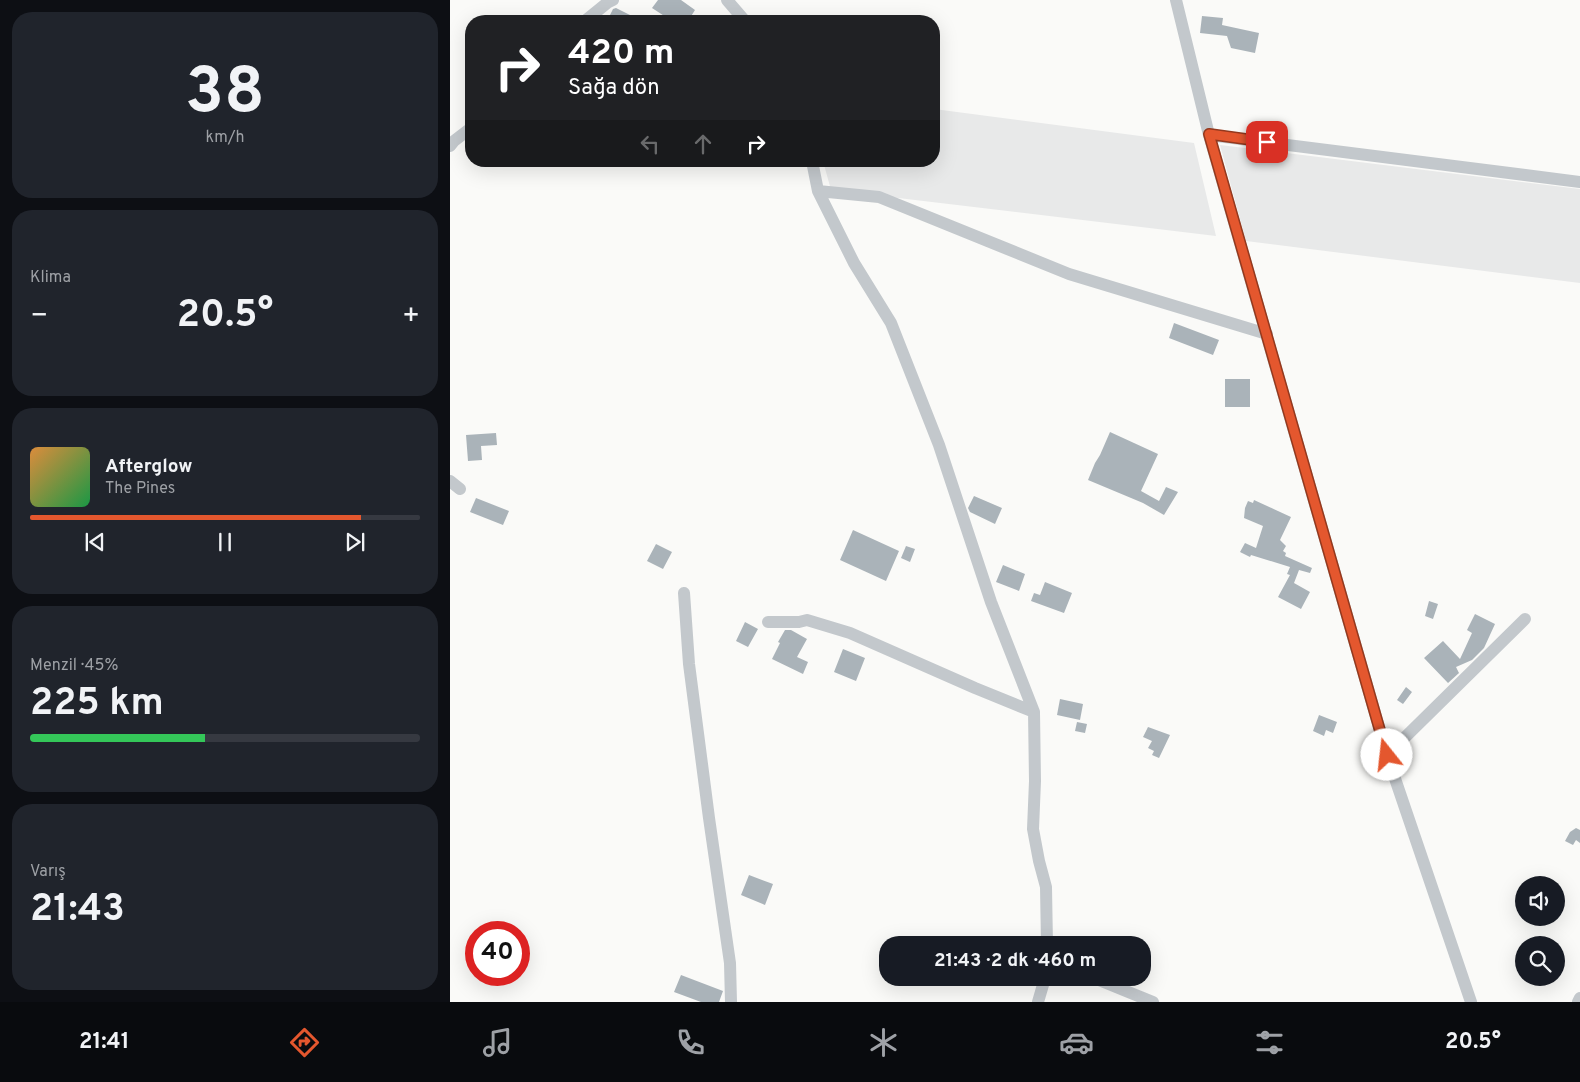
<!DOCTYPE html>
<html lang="tr">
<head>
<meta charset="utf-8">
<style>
	body { margin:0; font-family:Overpass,sans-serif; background:#20242c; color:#f1f3f6; height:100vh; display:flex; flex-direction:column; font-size:19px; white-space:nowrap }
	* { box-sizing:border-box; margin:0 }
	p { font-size:16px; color:#9ea1a6 }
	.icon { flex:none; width:28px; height:28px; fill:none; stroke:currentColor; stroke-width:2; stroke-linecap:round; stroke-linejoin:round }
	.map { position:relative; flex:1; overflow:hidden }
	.drawer { display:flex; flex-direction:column; gap:12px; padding:12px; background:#0d0f14; width:450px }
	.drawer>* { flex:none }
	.banner { position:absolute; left:15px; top:15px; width:475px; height:152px; border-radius:20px; box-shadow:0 5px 20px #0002; background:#202124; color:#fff; overflow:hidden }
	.tools { position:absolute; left:1065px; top:876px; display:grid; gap:10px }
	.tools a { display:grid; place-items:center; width:50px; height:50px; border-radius:50%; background:#171b24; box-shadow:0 5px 20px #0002; font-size:25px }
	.speed { position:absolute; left:15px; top:921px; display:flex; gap:10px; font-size:25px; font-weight:700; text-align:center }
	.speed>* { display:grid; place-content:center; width:65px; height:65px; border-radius:50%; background:#171b24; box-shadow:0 5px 20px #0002; line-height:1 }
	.speed .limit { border:8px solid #d22; background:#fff; color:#111 }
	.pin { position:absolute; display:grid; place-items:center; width:42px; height:42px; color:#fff; margin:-21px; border-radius:10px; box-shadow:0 2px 8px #0006 }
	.me { position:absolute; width:55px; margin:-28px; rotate:344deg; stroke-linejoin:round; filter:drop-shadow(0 0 4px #0008) }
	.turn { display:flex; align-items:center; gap:18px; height:105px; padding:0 20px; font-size:22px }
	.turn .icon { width:65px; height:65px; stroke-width:2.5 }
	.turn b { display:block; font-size:35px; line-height:42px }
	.lanes { display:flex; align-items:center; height:48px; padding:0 20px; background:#0003; justify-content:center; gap:25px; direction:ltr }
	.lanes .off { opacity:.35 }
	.big { font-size:38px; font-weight:700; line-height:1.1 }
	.drawer .widget { flex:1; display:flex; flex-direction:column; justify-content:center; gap:8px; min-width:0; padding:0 18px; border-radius:20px; background:#20242c }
	.drawer .dial { align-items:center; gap:0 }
	.dial b { font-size:65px; line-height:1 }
	.song { display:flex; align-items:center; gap:15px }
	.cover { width:60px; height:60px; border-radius:8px; background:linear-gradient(135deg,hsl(30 70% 55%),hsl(140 70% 35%)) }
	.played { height:5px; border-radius:2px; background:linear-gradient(90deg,#e4572e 85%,#363941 85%) }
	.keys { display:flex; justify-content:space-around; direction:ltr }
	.heat { display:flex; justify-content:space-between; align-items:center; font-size:28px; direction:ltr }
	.charge { height:8px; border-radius:4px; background:linear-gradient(90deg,#34c759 45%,#363941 0) }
	.trip { position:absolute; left:429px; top:936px; width:272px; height:50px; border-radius:20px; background:#171b24; box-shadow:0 5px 20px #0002; font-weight:700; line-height:50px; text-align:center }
	.menu { display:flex; height:80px; justify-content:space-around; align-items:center; background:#090b0e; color:#9ea1a6 }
	.menu .icon { width:35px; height:35px }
	.menu .on { color:#e4572e }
	.menu b { font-size:22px; color:#f1f3f6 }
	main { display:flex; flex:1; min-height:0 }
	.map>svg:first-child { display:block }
	.built { fill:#e8e9e9 }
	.building { fill:#aab3b9 }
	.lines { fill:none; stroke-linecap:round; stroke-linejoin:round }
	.minor { stroke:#c3c8cc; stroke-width:12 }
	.route-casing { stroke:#94391e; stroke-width:12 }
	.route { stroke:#e4572e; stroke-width:9 }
</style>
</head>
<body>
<main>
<section class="drawer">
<div class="widget dial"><b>38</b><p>km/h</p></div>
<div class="widget"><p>Klima</p>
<div class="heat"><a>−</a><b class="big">20.5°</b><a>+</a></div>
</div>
<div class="widget">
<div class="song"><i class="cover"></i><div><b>Afterglow</b><p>The Pines</p></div></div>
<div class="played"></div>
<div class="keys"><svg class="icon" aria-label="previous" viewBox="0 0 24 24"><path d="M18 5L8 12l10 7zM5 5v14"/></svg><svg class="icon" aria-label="pause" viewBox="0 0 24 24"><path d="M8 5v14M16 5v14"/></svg><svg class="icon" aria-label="next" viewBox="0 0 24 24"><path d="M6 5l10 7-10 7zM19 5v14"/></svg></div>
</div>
<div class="widget"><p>Menzil · 45%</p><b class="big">225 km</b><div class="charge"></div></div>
<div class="widget"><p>Varış</p><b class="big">21:43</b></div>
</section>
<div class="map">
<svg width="1130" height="1002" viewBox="0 0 1130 1002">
	<rect width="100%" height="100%" fill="#fafaf8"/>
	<path class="built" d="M484,109L744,143L766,236L381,190L373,161H484Z
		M770,145L1130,189V283L796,241Z"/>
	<path class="building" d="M208,0H231L245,10L238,21H222L202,8Z
		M166,8L192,21H157L163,9Z
		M752,16L773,18L772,25L809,33L805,53L781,48L777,36L750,33Z
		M724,323L769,340L763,355L719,338Z
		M775,379H800V407H775Z
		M660,432L708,454L691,491L709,501L716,487L728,492L714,515L693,503L638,480L645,463L650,455Z
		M46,433L47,445L31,446L32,460L18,461L16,435Z
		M524,496L552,508L545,524L520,512L518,508Z
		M26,498L59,511L53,525L20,512Z
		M804,500L841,517L830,540L836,546L833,551L836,553L835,556L862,568L860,573L849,570L844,583L860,592L851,609L828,597L840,575L837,574L840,567L801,555L800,557L790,552L795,543L806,548L813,526L794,518L795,508L798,501L803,503Z
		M403,530L449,551L436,581L390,560Z
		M206,544L222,552L213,569L197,561Z
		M456,546L465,549L460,562L451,558Z
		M553,565L575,574L569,591L546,582Z
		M595,582L622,593L614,613L581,601L584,593L590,595Z
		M979,601L988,604L983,619L975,616Z
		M1025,614L1045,624L1034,648L1022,660L1006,667L1009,673L998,683L974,658L993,641L1010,659L1022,633L1017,630Z
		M295,622L308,629L298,647L286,641Z
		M335,630H341L357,639L347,657L358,662L353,674L322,659L330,643L328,642Z
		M393,649L415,658L406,681L384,672Z
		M956,687L962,692L953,704L947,700Z
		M610,699L633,704L630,720L607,715Z
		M869,715L887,722L883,733L876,730L874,736L863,731Z
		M627,722L637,724L635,733L625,731Z
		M698,727L720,735L709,758L702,755L704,751L698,748L702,741L693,737Z
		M1126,828L1130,830V843L1126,840L1123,845L1115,841L1120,832Z
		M299,875L323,884L315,905L291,895Z
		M231,975L273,991L269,1002H251L224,992Z"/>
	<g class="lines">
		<path class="minor" d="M277,0L295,21
			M726,0L759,135L937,755L1021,1002
			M135,21L157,3L163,0
			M759,135L1130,182
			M0,146L4,141L21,128
			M362,161L368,191L404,263L441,323L489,445L541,602L584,712L585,781L583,829L589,861L596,887L597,945
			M368,191L429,197L619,274L817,334
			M0,481L10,489
			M234,593L239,664L259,818L280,963L281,1002
			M318,622H349L357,620L400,633L525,688L584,712
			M937,755L1075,619
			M644,978L703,1002
			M588,1002L595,978
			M1128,1002L1130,998"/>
	</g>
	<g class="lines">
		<defs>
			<path id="route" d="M817,142L759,134L937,755"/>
		</defs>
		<use href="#route" class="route-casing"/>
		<use href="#route" class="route"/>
	</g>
</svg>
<div class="tools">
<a><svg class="icon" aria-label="sound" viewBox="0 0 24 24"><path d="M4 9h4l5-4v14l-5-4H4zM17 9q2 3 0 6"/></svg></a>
<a><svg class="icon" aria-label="search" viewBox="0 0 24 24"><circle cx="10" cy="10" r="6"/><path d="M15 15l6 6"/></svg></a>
</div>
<div class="speed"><div class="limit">40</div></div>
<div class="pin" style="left:817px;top:142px;background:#d93025"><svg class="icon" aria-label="arrive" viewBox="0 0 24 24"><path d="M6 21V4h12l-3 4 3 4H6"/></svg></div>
<svg class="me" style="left:937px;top:755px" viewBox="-20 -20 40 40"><circle r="19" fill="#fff"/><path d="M0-13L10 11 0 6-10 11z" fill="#e4572e"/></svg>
<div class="trip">21:43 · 2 dk · 460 m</div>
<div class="banner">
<div class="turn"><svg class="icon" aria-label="right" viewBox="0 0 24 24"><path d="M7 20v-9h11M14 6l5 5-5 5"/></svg><div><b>420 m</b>Sağa dön</div></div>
<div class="lanes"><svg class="icon off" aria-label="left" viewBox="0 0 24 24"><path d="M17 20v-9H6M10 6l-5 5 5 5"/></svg><svg class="icon off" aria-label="ahead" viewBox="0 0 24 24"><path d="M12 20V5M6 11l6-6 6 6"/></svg><svg class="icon" aria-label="right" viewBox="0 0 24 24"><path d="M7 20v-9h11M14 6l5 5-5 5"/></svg></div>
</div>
</div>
</main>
<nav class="menu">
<b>21:41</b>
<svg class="icon on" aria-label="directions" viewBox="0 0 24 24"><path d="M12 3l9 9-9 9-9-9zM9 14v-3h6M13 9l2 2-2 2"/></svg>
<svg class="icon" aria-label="music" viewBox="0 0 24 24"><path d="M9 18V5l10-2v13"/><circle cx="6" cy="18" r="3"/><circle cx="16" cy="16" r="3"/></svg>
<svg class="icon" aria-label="phone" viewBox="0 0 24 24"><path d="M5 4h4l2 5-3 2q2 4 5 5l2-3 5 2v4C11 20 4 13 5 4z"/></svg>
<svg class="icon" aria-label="climate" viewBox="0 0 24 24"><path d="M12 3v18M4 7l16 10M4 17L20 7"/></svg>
<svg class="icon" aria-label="car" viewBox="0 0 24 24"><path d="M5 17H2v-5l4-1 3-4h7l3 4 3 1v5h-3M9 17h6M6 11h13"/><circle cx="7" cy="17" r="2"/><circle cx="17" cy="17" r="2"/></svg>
<svg class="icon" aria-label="filters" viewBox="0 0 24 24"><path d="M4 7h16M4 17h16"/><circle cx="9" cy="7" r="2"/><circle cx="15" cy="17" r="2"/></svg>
<b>20.5°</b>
</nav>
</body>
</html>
